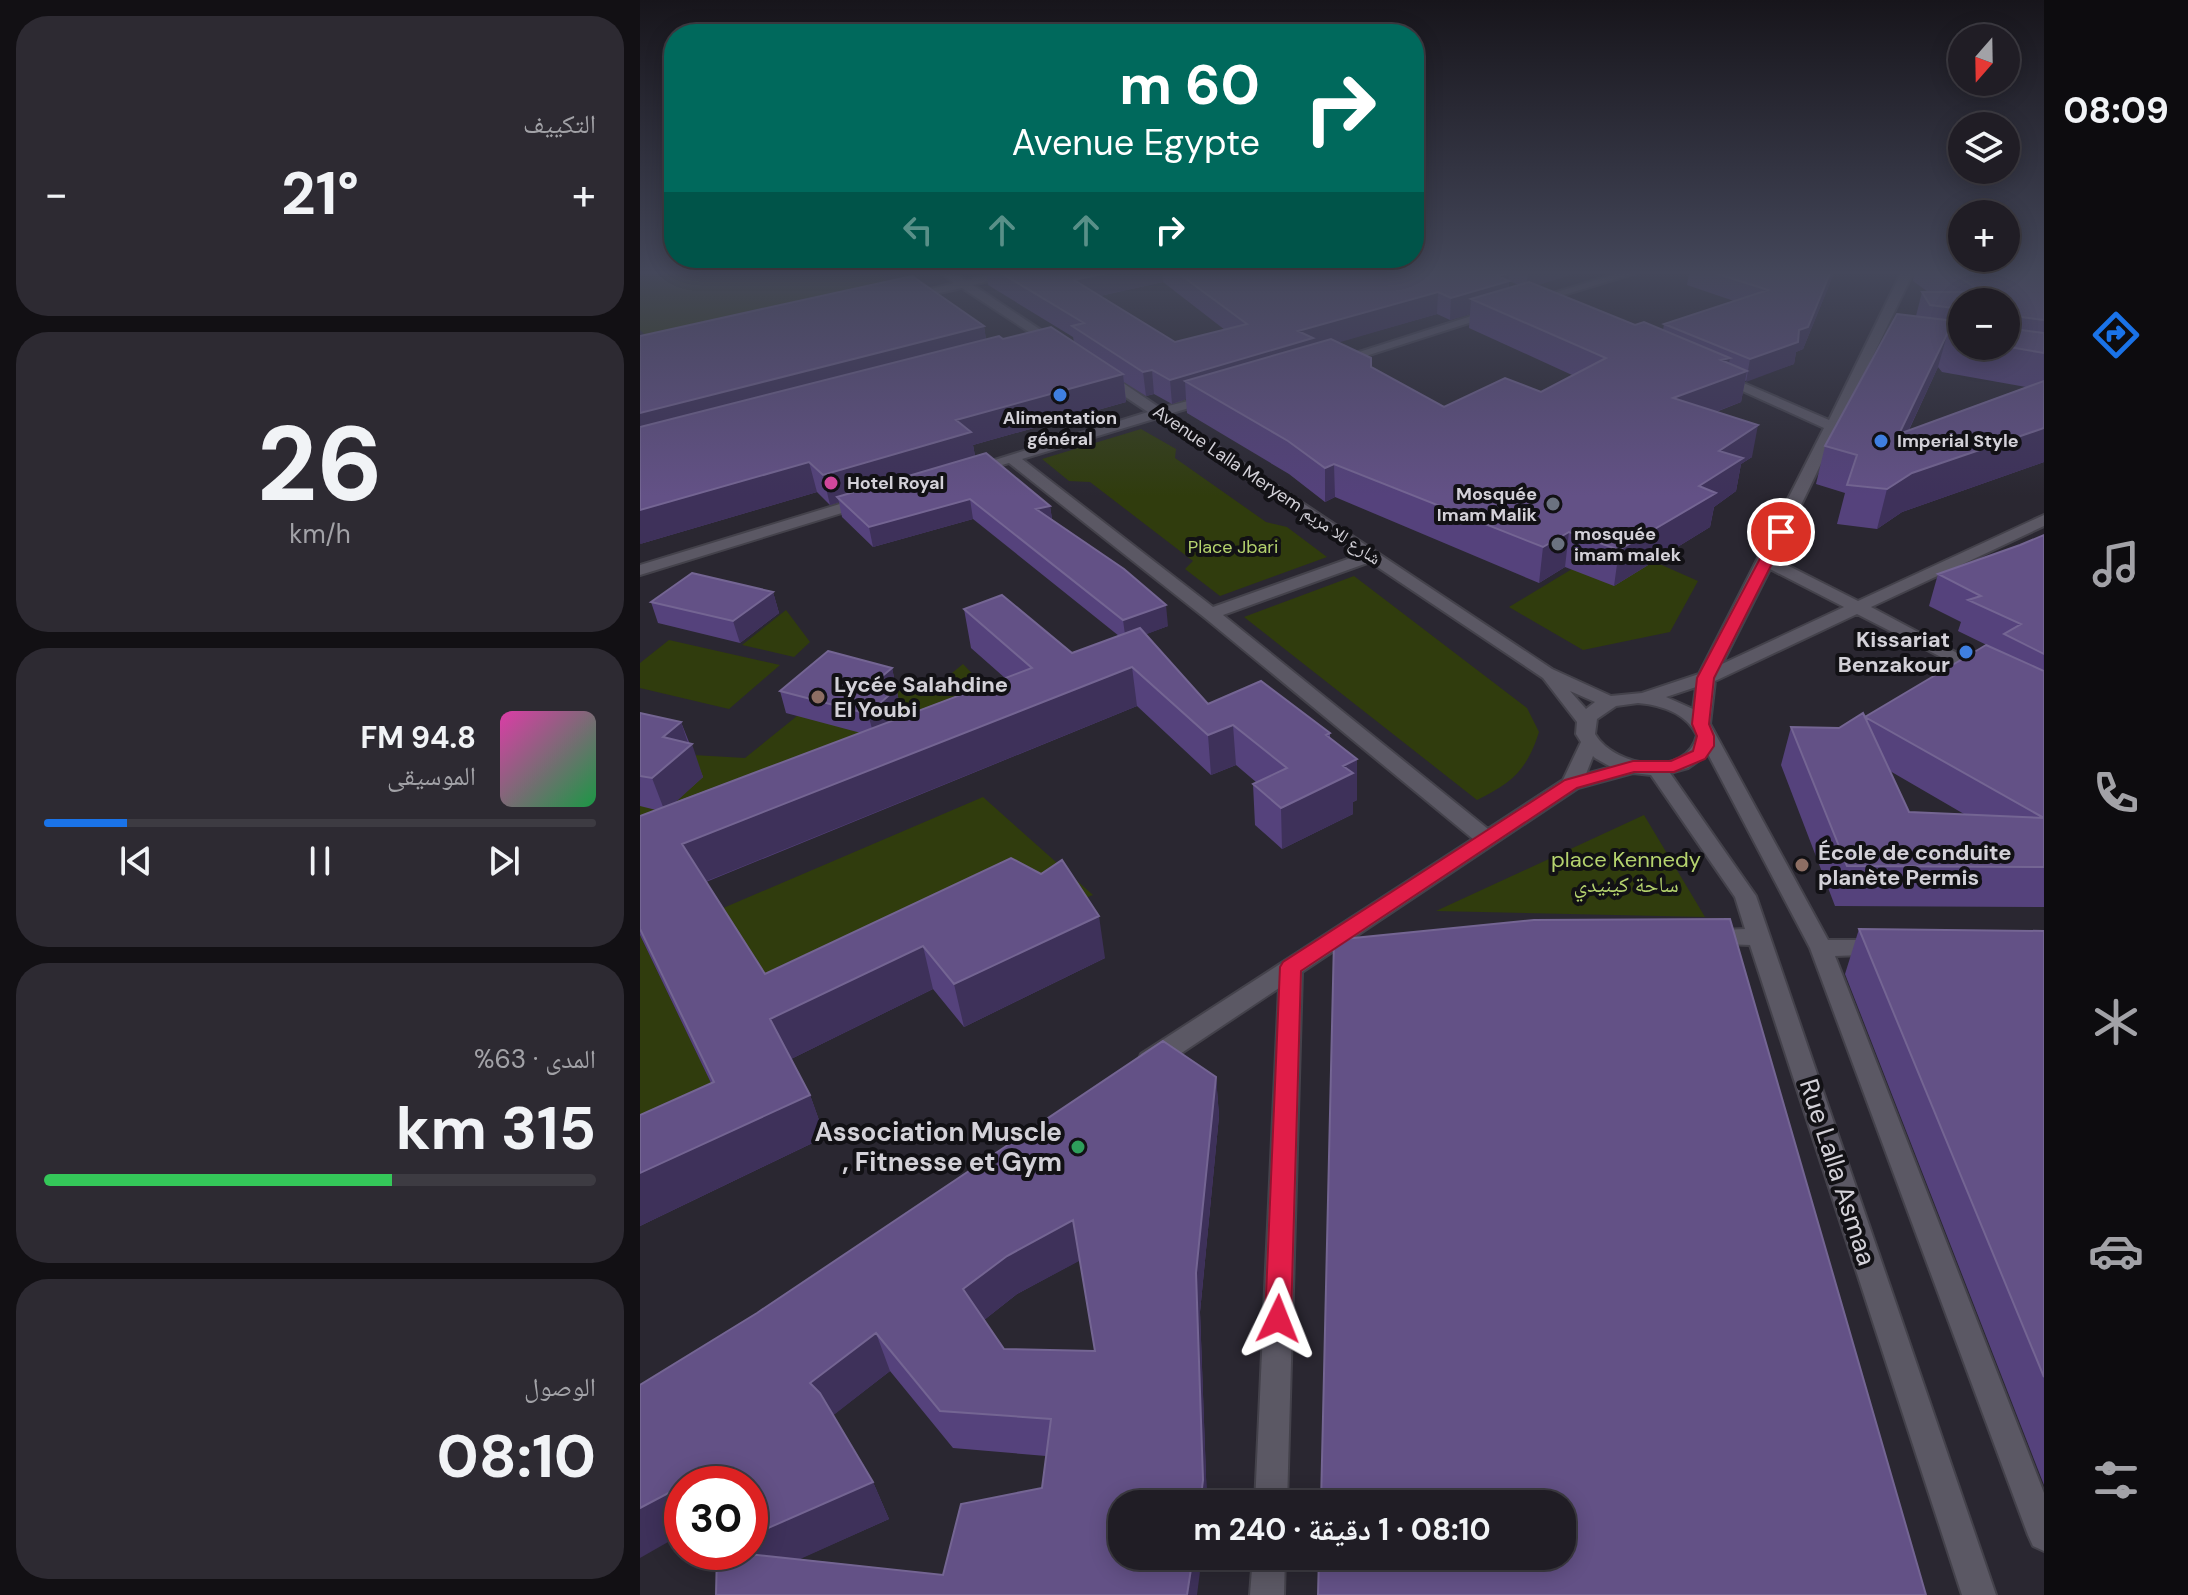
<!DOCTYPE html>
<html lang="ar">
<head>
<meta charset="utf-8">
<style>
	body { margin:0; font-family:"DM Sans","Noto Naskh Arabic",sans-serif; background:#2d2a32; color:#f1f3f6; direction:rtl; height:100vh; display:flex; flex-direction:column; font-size:30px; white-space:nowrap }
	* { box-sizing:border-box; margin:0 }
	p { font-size:26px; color:#a2a2a7 }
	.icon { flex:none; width:44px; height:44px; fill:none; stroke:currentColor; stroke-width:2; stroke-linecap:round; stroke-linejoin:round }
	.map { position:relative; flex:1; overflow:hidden; direction:ltr }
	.sheet { display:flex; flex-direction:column; gap:16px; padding:16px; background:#121014; width:640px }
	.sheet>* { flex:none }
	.hud { position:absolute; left:24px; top:24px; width:760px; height:244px; border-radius:32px; box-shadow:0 4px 20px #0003,0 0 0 2px #3d3b42; direction:rtl; background:#00695c; color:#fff; overflow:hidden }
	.needle { width:52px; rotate:200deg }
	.buttons { position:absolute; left:1308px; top:24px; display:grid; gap:16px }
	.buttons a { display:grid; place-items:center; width:72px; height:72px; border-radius:50%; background:#201d25; box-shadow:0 4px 20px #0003,0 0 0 2px #3d3b42; font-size:40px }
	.speed { position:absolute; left:24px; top:1466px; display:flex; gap:16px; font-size:40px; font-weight:700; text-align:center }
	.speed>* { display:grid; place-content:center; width:104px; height:104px; border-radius:50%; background:#201d25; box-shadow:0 4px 20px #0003,0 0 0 2px #3d3b42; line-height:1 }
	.speed .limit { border:12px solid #d22; background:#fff; color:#111 }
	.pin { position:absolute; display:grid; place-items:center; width:68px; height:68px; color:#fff; margin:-34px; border:4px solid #fff; border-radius:50%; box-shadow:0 2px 8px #0007 }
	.me { position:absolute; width:88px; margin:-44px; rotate:2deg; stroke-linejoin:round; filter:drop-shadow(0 0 6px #0008) }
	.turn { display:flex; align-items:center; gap:28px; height:168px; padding:0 32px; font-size:36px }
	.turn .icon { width:104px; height:104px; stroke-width:2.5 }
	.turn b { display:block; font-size:56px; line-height:68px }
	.lanes { display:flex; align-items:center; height:76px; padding:0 32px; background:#0003; justify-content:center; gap:40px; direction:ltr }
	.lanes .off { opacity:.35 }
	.big { font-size:60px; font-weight:700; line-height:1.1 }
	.sheet .tile { flex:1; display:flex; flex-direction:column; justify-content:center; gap:12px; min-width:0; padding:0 28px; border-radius:32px; background:#2d2a32 }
	.sheet .dial { align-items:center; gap:0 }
	.dial b { font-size:104px; line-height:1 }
	.song { display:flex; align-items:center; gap:24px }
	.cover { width:96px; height:96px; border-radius:12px; background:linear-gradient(135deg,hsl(320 70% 55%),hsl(140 70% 35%)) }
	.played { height:8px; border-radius:4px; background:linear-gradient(90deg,#1a73e8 15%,#3d3b42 15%) }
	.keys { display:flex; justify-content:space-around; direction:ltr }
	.heat { display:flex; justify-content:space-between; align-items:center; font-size:44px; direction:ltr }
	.charge { height:12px; border-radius:6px; background:linear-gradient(90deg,#34c759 63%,#3d3b42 0) }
	.trip { position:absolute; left:468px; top:1490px; width:468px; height:80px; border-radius:32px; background:#201d25; box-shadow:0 4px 20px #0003,0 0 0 2px #3d3b42; font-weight:700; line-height:80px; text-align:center; direction:rtl }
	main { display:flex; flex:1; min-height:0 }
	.menu { display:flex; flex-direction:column; width:144px; justify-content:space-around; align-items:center; background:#0d0c0f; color:#a2a2a7 }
	.menu .icon { width:56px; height:56px }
	.menu .current { color:#1a73e8 }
	.menu b { font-size:36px; color:#f1f3f6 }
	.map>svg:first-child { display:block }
	.green { fill:#303c0d }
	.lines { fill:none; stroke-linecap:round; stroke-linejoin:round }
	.minor-casing { stroke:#44424b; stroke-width:4 }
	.minor { fill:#5b5864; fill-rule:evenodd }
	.wall { fill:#55427c; fill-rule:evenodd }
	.shaded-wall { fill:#3e315a }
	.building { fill:#635186; stroke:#746593; stroke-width:2; fill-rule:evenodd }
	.route { fill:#e11d48; stroke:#92132f; stroke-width:2 }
	.shop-dot { fill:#3f7fe0; stroke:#121115; stroke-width:3 }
	.hotel-dot { fill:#d1479c; stroke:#121115; stroke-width:3 }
	.worship-dot { fill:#6b7280; stroke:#121115; stroke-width:3 }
	.education-dot { fill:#8d6e63; stroke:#121115; stroke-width:3 }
	.leisure-dot { fill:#2e9e5b; stroke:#121115; stroke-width:3 }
	.labels { text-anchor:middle; stroke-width:8; stroke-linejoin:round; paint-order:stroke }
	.far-poi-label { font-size:18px; font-weight:bold; fill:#d3d1d8; stroke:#121115; text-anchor:start }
	.far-street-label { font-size:18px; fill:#d3d1d8; stroke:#121115 }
	.far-park-label { font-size:18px; fill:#b5d36e; stroke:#121115 }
	.poi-label { font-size:22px; font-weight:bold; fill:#d3d1d8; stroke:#121115; text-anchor:start }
	.park-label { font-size:22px; fill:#b5d36e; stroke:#121115 }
	.near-poi-label { font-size:26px; font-weight:bold; fill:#d3d1d8; stroke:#121115; text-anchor:end }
	.near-street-label { font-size:26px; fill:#d3d1d8; stroke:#121115 }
</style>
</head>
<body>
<main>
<nav class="menu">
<b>08:09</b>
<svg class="icon current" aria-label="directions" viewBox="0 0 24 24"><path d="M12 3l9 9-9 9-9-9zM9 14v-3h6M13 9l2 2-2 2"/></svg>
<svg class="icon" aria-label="music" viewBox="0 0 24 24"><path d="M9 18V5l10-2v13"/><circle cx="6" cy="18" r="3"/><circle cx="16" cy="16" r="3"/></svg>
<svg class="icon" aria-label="phone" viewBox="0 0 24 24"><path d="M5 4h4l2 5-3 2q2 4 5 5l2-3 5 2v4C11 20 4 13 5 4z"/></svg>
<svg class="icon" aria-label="climate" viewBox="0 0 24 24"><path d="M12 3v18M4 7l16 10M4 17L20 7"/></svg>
<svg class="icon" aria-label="car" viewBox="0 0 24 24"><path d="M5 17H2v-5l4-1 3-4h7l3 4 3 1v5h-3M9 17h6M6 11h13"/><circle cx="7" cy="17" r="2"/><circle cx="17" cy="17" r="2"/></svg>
<svg class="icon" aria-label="filters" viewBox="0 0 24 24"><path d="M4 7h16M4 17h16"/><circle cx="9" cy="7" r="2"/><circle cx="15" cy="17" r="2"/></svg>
</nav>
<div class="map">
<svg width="1404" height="1595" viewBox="0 0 1404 1595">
	<rect width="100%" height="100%" fill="#2a2731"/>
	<path class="green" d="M0,273H235L253,285L11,340L0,330Z
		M501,429L536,449L535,458L626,522L647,527L687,557L580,596L545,569L553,561L450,482L429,481L402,459Z
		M999,555L1058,581L1030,632L943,650L869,607L932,569Z
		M714,576L887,708L899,732C887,770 872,783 837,800L604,617Z
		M146,610L170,642L154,657L102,645Z
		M29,640L140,665L89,709L0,688V663Z
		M323,664L374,717L0,864V806L53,755L105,758L157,716L239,706L257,690L284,696Z
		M343,797L453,895L140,1016L74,912Z
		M1004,815L1065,917L796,911Z
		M0,935L77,1095L0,1167Z"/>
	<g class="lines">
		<defs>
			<path id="minor" d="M301,273H314L326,280L358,273H377L333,285L425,346L415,349L322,288L267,300L261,297L314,283Z
				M979,273H996L897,303L887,301Z
				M1261,273H1273L1135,559L1218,601L1404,515V526L1231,607L1353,672L1350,676H1338L1217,614L1075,681L1070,724L1188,940H1241L1249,942L1252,948L1249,954L1195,956L1404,1493V1551L1393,1546L1388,1535L1170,948L1068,754L1048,768L1030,773L1116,896L1356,1595H1322L1110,945L1060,943L1057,937L1060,931L1105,929L1095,897L1011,775L993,773L938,788L662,972L647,1504H615L639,988L519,1068L510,1070L501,1068L498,1061L501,1054L833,839L565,618L369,463L333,473L326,469L508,412L457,378V372H467L520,408L576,394V400L529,414L912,669L971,696L1002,693L1059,674L1184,428L1074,378L1085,375L1189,420ZM517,418L719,555L573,607L382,459ZM730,562L903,678L937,722L936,734L941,742L923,780L848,829L583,615ZM1130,569L1204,607L1082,664ZM1056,687L1053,709L1026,697ZM930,691L955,702L946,709ZM998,703C1021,705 1046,713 1057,735C1047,779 974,767 955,734L957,719L976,706ZM953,756L955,758L971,767L946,774Z
				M850,310L860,313L701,364L691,361Z
				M226,496L234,501L231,504L0,575V565Z
				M613,1556H645L644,1595H610Z"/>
		</defs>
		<use href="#minor" class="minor-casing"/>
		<use href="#minor" class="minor"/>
	</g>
	<path class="wall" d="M347,273H936L897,285L995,325L1023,330L1024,324L1094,301L1047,285L1049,273H1194L1163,349L1156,352L1154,364L1105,381L1101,402L1076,412L1112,457L1101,464L1096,491L1074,507L1070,527L974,586L925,567L899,583L695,497L685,502L649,474L547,413L546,399L532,404L514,394L506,396L484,382L486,402L333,445L335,456L410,506L412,519L528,626L506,634L568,704L690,733V738L717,759V800L713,802V814L642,849L615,825L613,784L616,782L596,765L571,775L497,706L66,882L125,974L371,858L465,958L324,1027L293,989L151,1059L170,1095L185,1137L0,1226V1115L71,1083L0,935V816L16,810L0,806V713L41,722L63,777L35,802L221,733L146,713L140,691L252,668L261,711L250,721L365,678L331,648L324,609L432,653L479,636L333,519L233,547L202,517L199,502L190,505L177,492L0,544L344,326L346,340L434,342L433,337L348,285ZM869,281L879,285L869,288ZM523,282L585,330L535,342L460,296ZM797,314L810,320L830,314L829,328L932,375L901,392L804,407L731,367L698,342Z
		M1274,273H1404V462L1262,512L1237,529L1197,524L1205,493L1176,484L1185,446L1276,316L1282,292H1288L1273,281ZM1322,302H1366V346H1322ZM1298,367L1302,372L1386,387L1269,430Z
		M1404,535V907L1195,906L1141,765L1151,727L1199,728L1225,717L1359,651L1318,631L1321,622L1289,606L1298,574L1380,545ZM1250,771L1324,814L1269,812Z
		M133,592L139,613L100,643L18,623L11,602Z
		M1219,929L1404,931V1485L1205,974Z
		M576,1077L579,1116L560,1312L567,1504H482L557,1595H76L110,1484L7,1552L0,1385ZM440,1260L455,1351L364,1349L344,1320L377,1294ZM250,1371L313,1448L406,1456L402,1488L303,1575L159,1559L249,1519L233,1482L193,1415Z"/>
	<path class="shaded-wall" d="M466,273H523V282L436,301L434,280Z
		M869,273L868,303L831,299L830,314L810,320L811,298L858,276Z
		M888,273H936L886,289Z
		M1190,273H1194L1163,349L1156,352L1154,364L1106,382L1110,359L1159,330Z
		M798,292L797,314L673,350L545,381L546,399L532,404L530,380L658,331Z
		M344,326L348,353L0,444V413Z
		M1308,332L1298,367L1249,472L1259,434Z
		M1090,358L1086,379L1107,371L1101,402L1028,430L1033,398L1081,360Z
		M512,370L514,394L506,396L503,372Z
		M483,374L486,402L333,445L336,461L197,497L199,502L190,505L183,475L316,420Z
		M1118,425L1112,457L1101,464L1096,491L1074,507L1070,527L974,586L979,550L1059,486L1079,451Z
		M1404,428V462L1262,512L1237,529L1247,489L1272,473Z
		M169,462L177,492L0,544V510Z
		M694,464L695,497L685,502V468Z
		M330,499L333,519L233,547L229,527Z
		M410,506L413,526L396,509Z
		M929,532L925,567L899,583L903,547Z
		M133,592L139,613L100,643L93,621Z
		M526,605L528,626L486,642L483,620Z
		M492,667L497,706L57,885L42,844Z
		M252,668L261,711L234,736L228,714L234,683Z
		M41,722L49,746L52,744L63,777L25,812L12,778L23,737Z
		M593,725L596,765L571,775L568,735Z
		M717,759V800L713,802V814L642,849L641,808L703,766Z
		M459,916L465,958L324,1027L314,984Z
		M283,946L293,989L145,1062L130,1019Z
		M576,1077L579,1116L560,1312L567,1504H560L556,1273Z
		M170,1095L185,1137L0,1226V1173Z
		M433,1220L441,1260L377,1294L334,1328L323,1289L367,1256Z
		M236,1333L250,1371L186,1421L170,1383Z
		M233,1482L249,1519L98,1587L78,1552H110V1536Z
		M42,1486V1534L0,1558V1508Z
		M553,1556H562L557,1595H547Z"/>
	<path class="building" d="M361,273H466L434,280L535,342L607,324L538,273H869L858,276L869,281L811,298L798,292L658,331L673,338L530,380L512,370L503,372L432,326L444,323Z
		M1075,273H1190L1168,327L1159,330L1158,342L1110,359L1024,324L1128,290Z
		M1314,273H1404V320L1366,315V302H1322V309L1290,305L1282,292H1341Z
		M272,276L344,326L0,413V336Z
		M889,282L995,325L1004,322L1090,358L1081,360L1107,371L1033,398L1118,425L1079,451L1103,458L1059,486L1076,493L979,550L929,532L903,547L694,464L685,468L648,441L545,381L691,339L731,358V367L804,407L865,378L901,392L966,358L831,299Z
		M1257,314L1322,322V339L1311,337L1308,332L1259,434L1404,381V428L1272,473L1247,489L1207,485L1217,455L1185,446Z
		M411,327L483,374L316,420L331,432L183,475L169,462L0,510V427L359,336L363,339Z
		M1366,328L1404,333V353L1364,346H1366Z
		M346,453L410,506L396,509L484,569L526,605L483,620L330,499L229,527L197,497Z
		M1404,535V654L1364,634L1381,624L1328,600L1341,596L1298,574L1380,545Z
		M52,573L133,592L93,621L11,602Z
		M362,595L432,653L500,628L568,704L621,681L690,733L686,735L717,759L703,766L713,773L641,808L613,784L647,768L593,725L568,735L492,667L42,844L125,974L371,858L401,874L422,860L459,916L314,984L283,946L130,1019L170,1095L0,1173V1115L74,1082L0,929V816L392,668L324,609Z
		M1346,645L1404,671V818L1225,717Z
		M188,651L252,668L234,683L256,689L228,714L140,691Z
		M0,713L41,722L23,737L52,744L12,778L0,776Z
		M1223,713L1269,812L1404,818V867L1207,866L1151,727L1199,728Z
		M1090,919L1286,1595H678L679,1556H922V1504H681L694,940L894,920Z
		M1219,929L1404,931V1377Z
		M523,1041L576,1077L556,1273L563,1480L560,1504H482V1556H553L547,1595H76L77,1552H89L303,1575L321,1504L402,1488L411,1419L300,1411L236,1333L170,1383L180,1393L233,1482L110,1536V1484H54L53,1481L47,1484H42V1486L0,1508V1385L117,1313ZM433,1220L455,1351L364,1349L323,1289L367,1256Z"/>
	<linearGradient id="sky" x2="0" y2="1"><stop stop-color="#17151b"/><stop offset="0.55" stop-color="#44475a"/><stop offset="1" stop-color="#44475a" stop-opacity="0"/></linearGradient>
	<rect width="1404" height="496" fill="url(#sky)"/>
	<path class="route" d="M1141,528L1148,532L1074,678L1069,724L1074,736V746L1065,759L1034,772H994L937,788L661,971L651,1319L647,1327L638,1330L628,1327L625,1319L640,967L643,962L925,780L993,761H1031L1053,751L1057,736L1052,724L1057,678L1134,532Z"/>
	<g class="shop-dot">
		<circle cx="420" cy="395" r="8"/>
		<circle cx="1241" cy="441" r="8"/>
		<circle cx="1326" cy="652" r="8"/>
	</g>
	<circle class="hotel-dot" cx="191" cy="483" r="8"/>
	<g class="worship-dot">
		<circle cx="913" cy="504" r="8"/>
		<circle cx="918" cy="544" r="8"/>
	</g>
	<g class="education-dot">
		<circle cx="178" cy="697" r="8"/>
		<circle cx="1162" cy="865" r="8"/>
	</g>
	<circle class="leisure-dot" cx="438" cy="1147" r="8"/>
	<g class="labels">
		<g class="far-poi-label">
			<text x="420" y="424" text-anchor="middle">Alimentation<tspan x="420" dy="21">général</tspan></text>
			<text x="1257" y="447">Imperial Style</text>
			<text x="207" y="489">Hotel Royal</text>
			<text x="897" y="500" text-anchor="end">Mosquée<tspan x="897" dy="21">Imam Malik</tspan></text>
			<text x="934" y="540">mosquée<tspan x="934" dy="21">imam malek</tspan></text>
		</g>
		<g class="far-street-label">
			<text transform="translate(627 485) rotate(34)" y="6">Avenue Lalla Meryem شارع للا مريم</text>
		</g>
		<g class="far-park-label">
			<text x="593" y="553">Place Jbari</text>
		</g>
		<g class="poi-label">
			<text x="1310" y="647" text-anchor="end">Kissariat<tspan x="1310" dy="25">Benzakour</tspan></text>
			<text x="194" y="692">Lycée Salahdine<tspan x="194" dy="25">El Youbi</tspan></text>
			<text x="1178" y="860">École de conduite<tspan x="1178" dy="25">planète Permis</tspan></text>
		</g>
		<g class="park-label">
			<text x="986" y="867">place Kennedy<tspan x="986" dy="25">ساحة كينيدي</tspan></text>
		</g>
		<g class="near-poi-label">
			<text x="422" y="1141">Association Muscle<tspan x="422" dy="30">, Fitnesse et Gym</tspan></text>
		</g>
		<g class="near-street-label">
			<text transform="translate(1198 1172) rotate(72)" y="9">Rue Lalla Asmaa</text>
		</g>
	</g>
</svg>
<div class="buttons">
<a><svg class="needle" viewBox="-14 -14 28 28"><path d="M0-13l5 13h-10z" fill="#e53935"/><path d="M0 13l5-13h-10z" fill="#a2a2a7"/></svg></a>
<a><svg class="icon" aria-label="layers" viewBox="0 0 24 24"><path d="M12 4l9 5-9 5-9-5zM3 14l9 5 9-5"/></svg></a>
<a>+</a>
<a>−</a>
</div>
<div class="speed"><div class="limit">30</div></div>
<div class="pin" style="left:1141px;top:532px;background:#d93025"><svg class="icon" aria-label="arrive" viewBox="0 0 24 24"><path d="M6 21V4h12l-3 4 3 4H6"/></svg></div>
<svg class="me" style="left:638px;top:1319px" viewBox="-20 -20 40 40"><path d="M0-17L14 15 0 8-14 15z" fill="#e11d48" stroke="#fff" stroke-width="4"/></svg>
<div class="trip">08:10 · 1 دقيقة · 240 m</div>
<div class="hud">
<div class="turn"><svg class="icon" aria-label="right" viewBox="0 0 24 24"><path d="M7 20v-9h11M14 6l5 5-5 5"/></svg><div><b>60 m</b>Avenue Egypte</div></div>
<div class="lanes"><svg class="icon off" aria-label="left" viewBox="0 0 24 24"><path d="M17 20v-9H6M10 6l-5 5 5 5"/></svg><svg class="icon off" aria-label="ahead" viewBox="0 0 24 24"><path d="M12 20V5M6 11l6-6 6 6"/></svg><svg class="icon off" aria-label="ahead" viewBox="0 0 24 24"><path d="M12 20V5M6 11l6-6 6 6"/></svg><svg class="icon" aria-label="right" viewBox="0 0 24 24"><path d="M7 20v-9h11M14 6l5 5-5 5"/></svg></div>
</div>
</div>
<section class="sheet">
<div class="tile"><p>التكييف</p>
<div class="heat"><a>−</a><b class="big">21°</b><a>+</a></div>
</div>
<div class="tile dial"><b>26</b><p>km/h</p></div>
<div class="tile">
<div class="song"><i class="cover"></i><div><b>94.8 FM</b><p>الموسيقى</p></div></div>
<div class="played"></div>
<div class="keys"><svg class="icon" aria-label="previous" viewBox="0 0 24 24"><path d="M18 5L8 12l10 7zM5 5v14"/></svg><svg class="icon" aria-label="pause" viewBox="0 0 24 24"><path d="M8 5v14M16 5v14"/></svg><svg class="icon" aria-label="next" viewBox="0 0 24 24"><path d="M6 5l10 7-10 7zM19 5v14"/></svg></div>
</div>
<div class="tile"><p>المدى · 63%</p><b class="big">315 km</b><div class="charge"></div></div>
<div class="tile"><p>الوصول</p><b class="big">08:10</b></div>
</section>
</main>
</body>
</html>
